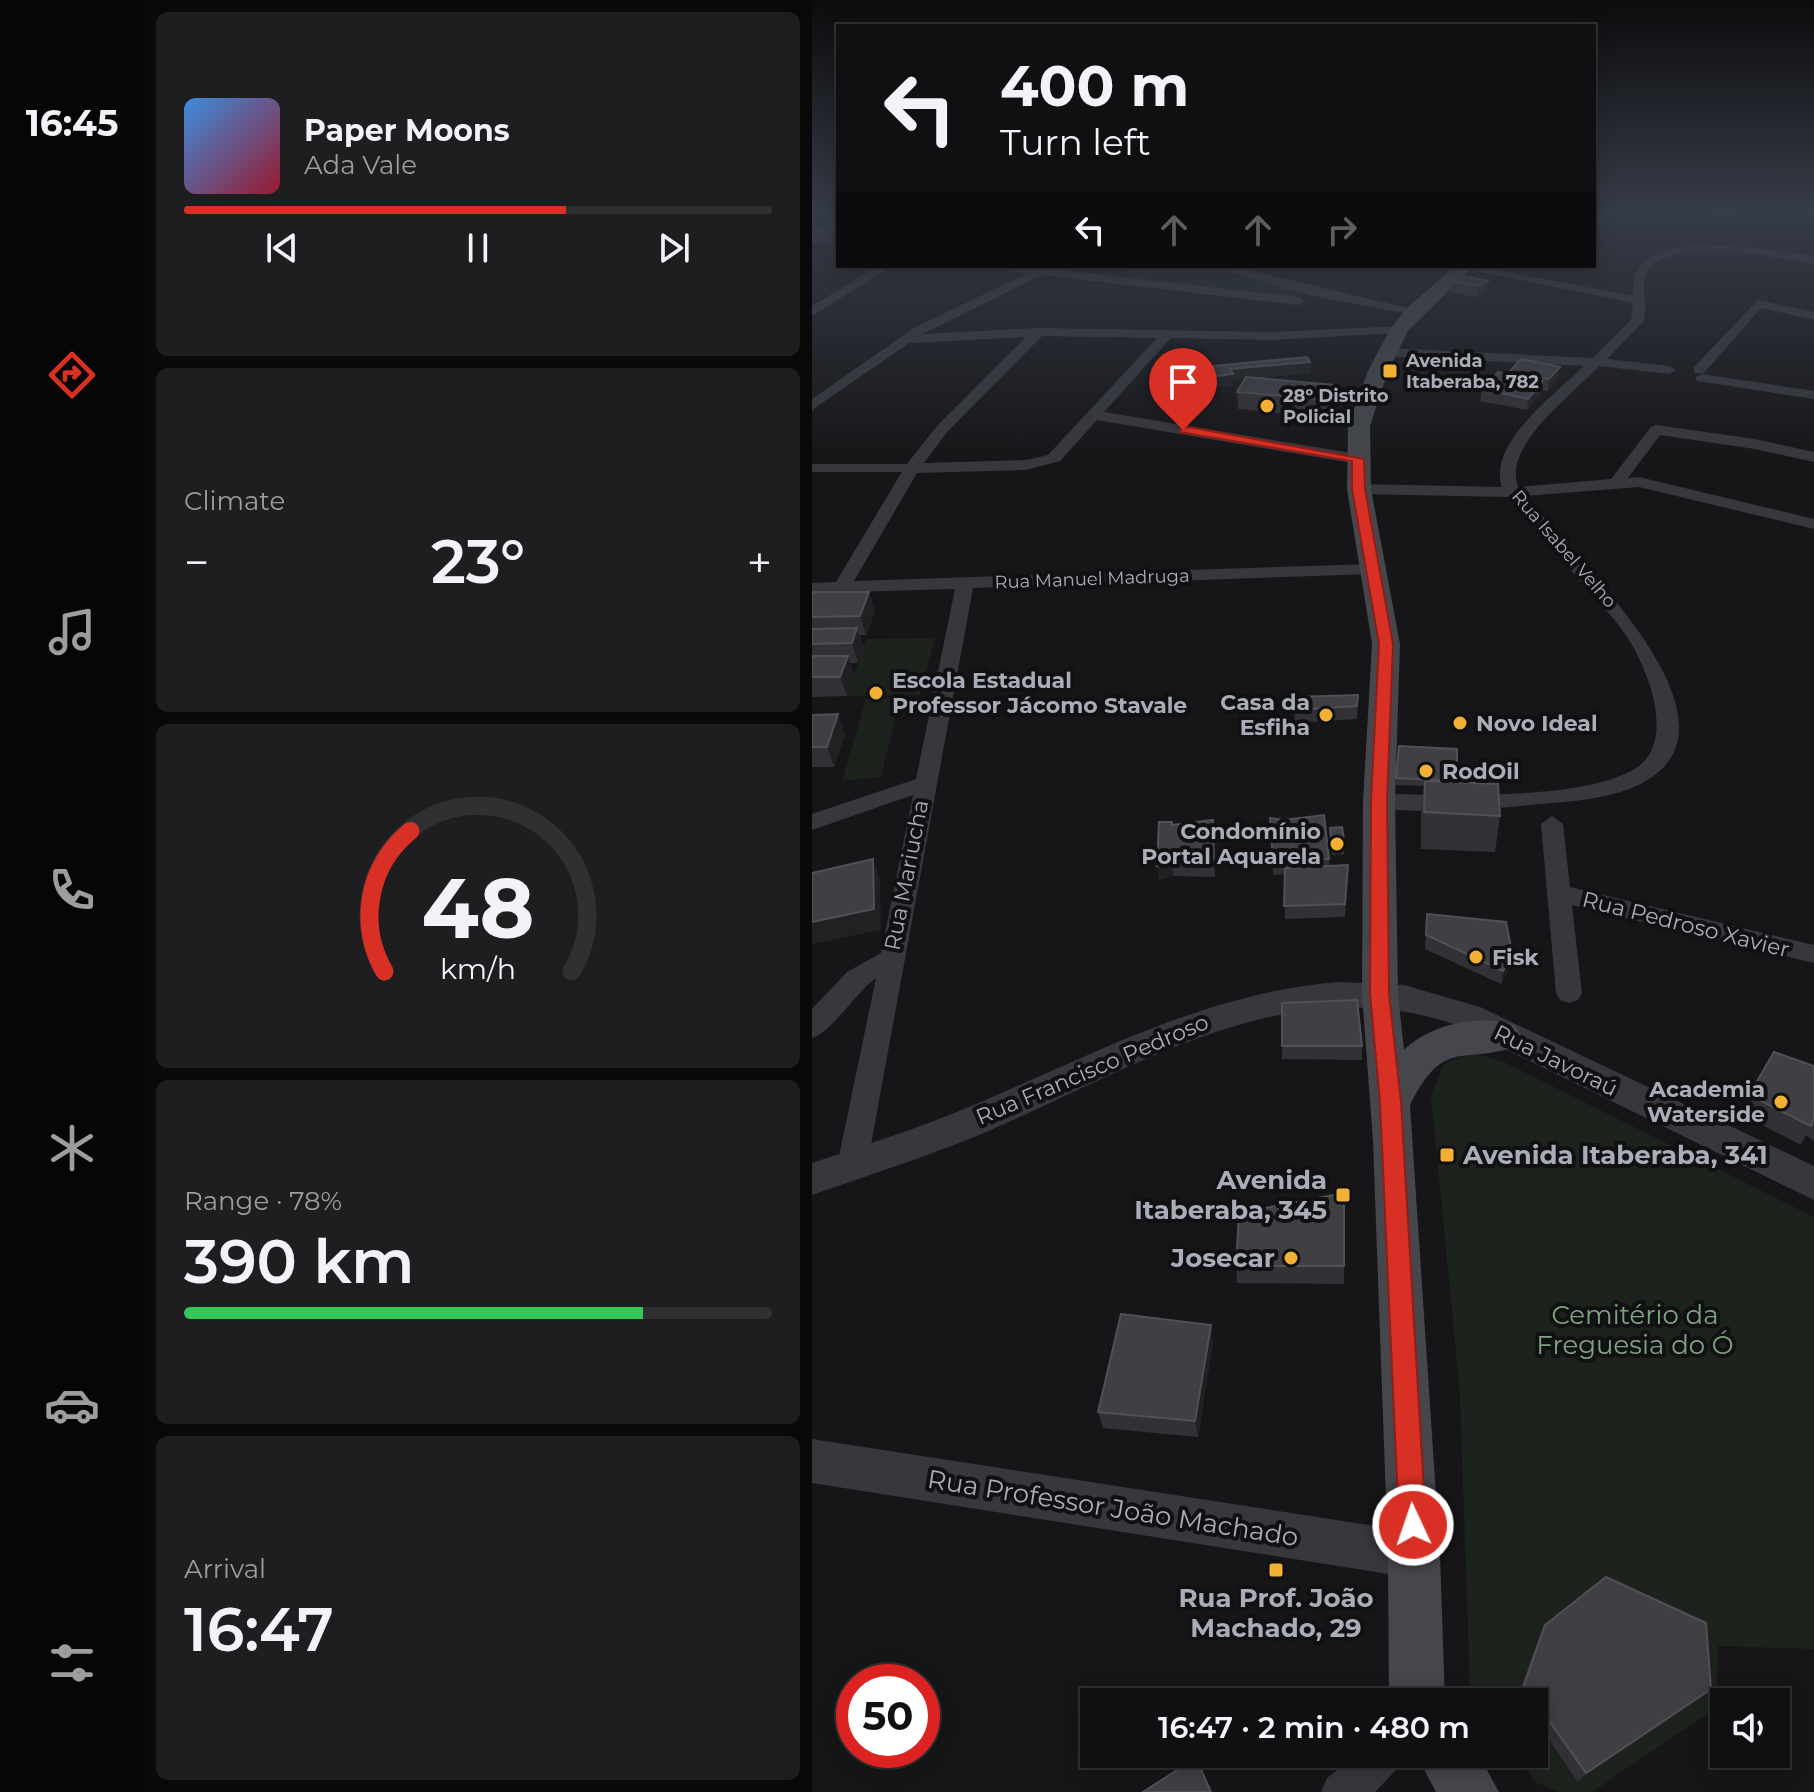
<!DOCTYPE html>
<html lang="en">
<head>
<meta charset="utf-8">
<style>
	body { margin:0; font-family:Montserrat,sans-serif; background:#1e1e20; color:#f1f3f6; height:100vh; display:flex; flex-direction:column; font-size:30px; white-space:nowrap }
	* { box-sizing:border-box; margin:0 }
	p { font-size:26px; color:#9c9d9f }
	.icon { flex:none; width:44px; height:44px; fill:none; stroke:currentColor; stroke-width:2; stroke-linecap:round; stroke-linejoin:round }
	.map { position:relative; flex:1; overflow:hidden }
	.details { display:flex; flex-direction:column; gap:12px; padding:12px; background:#09090a; width:668px }
	.details>* { flex:none }
	.hud { position:absolute; left:24px; top:24px; width:760px; height:244px; border-radius:0px; box-shadow:0 4px 20px #0003,0 0 0 2px #303032; background:#101012; color:#f1f3f6; overflow:hidden }
	.controls { position:absolute; left:898px; top:1688px; display:grid; gap:16px }
	.controls a { display:grid; place-items:center; width:80px; height:80px; border-radius:0px; background:#101012; box-shadow:0 4px 20px #0003,0 0 0 2px #303032; font-size:40px }
	.speed { position:absolute; left:24px; top:1664px; display:flex; gap:16px; font-size:40px; font-weight:700; text-align:center }
	.speed>* { display:grid; place-content:center; width:104px; height:104px; border-radius:50%; background:#101012; box-shadow:0 4px 20px #0003,0 0 0 2px #303032; line-height:1 }
	.speed .limit { border:12px solid #d22; background:#fff; color:#111 }
	.pin { position:absolute; display:grid; place-items:center; width:68px; height:68px; color:#fff; margin:-82px -34px; border-radius:50% 50% 50% 0; rotate:-45deg; box-shadow:0 0 8px #0007 }
	.pin .icon { rotate:45deg }
	.me { position:absolute; width:88px; margin:-44px; rotate:357deg; stroke-linejoin:round; filter:drop-shadow(0 0 6px #0008) }
	.turn { display:flex; align-items:center; gap:28px; height:168px; padding:0 32px; font-size:36px }
	.turn .icon { width:104px; height:104px; stroke-width:2.5 }
	.turn b { display:block; font-size:56px; line-height:68px }
	.lanes { display:flex; align-items:center; height:76px; padding:0 32px; background:#0003; justify-content:center; gap:40px; direction:ltr }
	.lanes .off { opacity:.35 }
	.big { font-size:60px; font-weight:600; line-height:1.1 }
	.details .widget { flex:1; display:flex; flex-direction:column; justify-content:center; gap:12px; min-width:0; padding:0 28px; border-radius:12px; background:#1e1e20 }
	.details .dial { align-items:center; gap:0 }
	.dial svg { height:208px; overflow:visible; fill:none; stroke:#303032; stroke-width:7; stroke-linecap:round; text-anchor:middle }
	.dial text { fill:#f1f3f6; stroke:none }
	.song { display:flex; align-items:center; gap:24px }
	.cover { width:96px; height:96px; border-radius:12px; background:linear-gradient(135deg,hsl(210 70% 55%),hsl(350 70% 35%)) }
	.played { height:8px; border-radius:4px; background:linear-gradient(90deg,#d93025 65%,#303032 65%) }
	.keys { display:flex; justify-content:space-around; direction:ltr }
	.heat { display:flex; justify-content:space-between; align-items:center; font-size:44px; direction:ltr }
	.charge { height:12px; border-radius:6px; background:linear-gradient(90deg,#34c759 78%,#303032 0) }
	.trip { position:absolute; left:268px; top:1688px; width:468px; height:80px; border-radius:0px; background:#101012; box-shadow:0 4px 20px #0003,0 0 0 2px #303032; font-weight:600; line-height:80px; text-align:center }
	main { display:flex; flex:1; min-height:0 }
	.tabs { display:flex; flex-direction:column; width:144px; justify-content:space-around; align-items:center; background:#060607; color:#9c9d9f }
	.tabs .icon { width:56px; height:56px }
	.tabs .selected { color:#d93025 }
	.tabs b { font-size:36px; color:#f1f3f6 }
	.map>svg:first-child { display:block }
	.green { fill:#1c231d }
	.lines { fill:none; stroke-linecap:round; stroke-linejoin:round }
	.pedestrian { fill:#37383d; fill-rule:evenodd }
	.minor { fill:#37383d; fill-rule:evenodd }
	.tertiary { fill:#37383d; fill-rule:evenodd }
	.secondary { fill:#45474d; fill-rule:evenodd }
	.wall { fill:#323236 }
	.shaded-wall { fill:#212124 }
	.building { fill:#3f3f44; stroke:#4f5156; stroke-width:2 }
	.route { fill:#d93025; stroke:#8d1f18; stroke-width:2 }
	.poi-dot { fill:#f2b134; stroke:#111113; stroke-width:3 }
	.labels { text-anchor:middle; stroke-width:8; stroke-linejoin:round; paint-order:stroke }
	.far-poi-label { font-size:18px; font-weight:bold; fill:#a8adb8; stroke:#111113; text-anchor:start }
	.far-street-label { font-size:18px; fill:#a8adb8; stroke:#111113 }
	.poi-label { font-size:22px; font-weight:bold; fill:#a8adb8; stroke:#111113; text-anchor:start }
	.street-label { font-size:22px; fill:#a8adb8; stroke:#111113 }
	.near-poi-label { font-size:26px; font-weight:bold; fill:#a8adb8; stroke:#111113; text-anchor:end }
	.near-park-label { font-size:26px; fill:#7fa381; stroke:#111113 }
	.near-street-label { font-size:26px; fill:#a8adb8; stroke:#111113 }
</style>
</head>
<body>
<main>
<nav class="tabs">
<b>16:45</b>
<svg class="icon selected" aria-label="directions" viewBox="0 0 24 24"><path d="M12 3l9 9-9 9-9-9zM9 14v-3h6M13 9l2 2-2 2"/></svg>
<svg class="icon" aria-label="music" viewBox="0 0 24 24"><path d="M9 18V5l10-2v13"/><circle cx="6" cy="18" r="3"/><circle cx="16" cy="16" r="3"/></svg>
<svg class="icon" aria-label="phone" viewBox="0 0 24 24"><path d="M5 4h4l2 5-3 2q2 4 5 5l2-3 5 2v4C11 20 4 13 5 4z"/></svg>
<svg class="icon" aria-label="climate" viewBox="0 0 24 24"><path d="M12 3v18M4 7l16 10M4 17L20 7"/></svg>
<svg class="icon" aria-label="car" viewBox="0 0 24 24"><path d="M5 17H2v-5l4-1 3-4h7l3 4 3 1v5h-3M9 17h6M6 11h13"/><circle cx="7" cy="17" r="2"/><circle cx="17" cy="17" r="2"/></svg>
<svg class="icon" aria-label="filters" viewBox="0 0 24 24"><path d="M4 7h16M4 17h16"/><circle cx="9" cy="7" r="2"/><circle cx="15" cy="17" r="2"/></svg>
</nav>
<section class="details">
<div class="widget">
<div class="song"><i class="cover"></i><div><b>Paper Moons</b><p>Ada Vale</p></div></div>
<div class="played"></div>
<div class="keys"><svg class="icon" aria-label="previous" viewBox="0 0 24 24"><path d="M18 5L8 12l10 7zM5 5v14"/></svg><svg class="icon" aria-label="pause" viewBox="0 0 24 24"><path d="M8 5v14M16 5v14"/></svg><svg class="icon" aria-label="next" viewBox="0 0 24 24"><path d="M6 5l10 7-10 7zM19 5v14"/></svg></div>
</div>
<div class="widget"><p>Climate</p>
<div class="heat"><a>−</a><b class="big">23°</b><a>+</a></div>
</div>
<div class="widget dial"><svg viewBox="0 0 100 80">
<path d="M14 69A42 42 0 1 1 86 69"/>
<path d="M14 69A42 42 0 0 1 24 15" stroke="#d93025"/>
<text x="50" y="56" font-size="32" font-weight="700">48</text>
<text x="50" y="72" font-size="11">km/h</text>
</svg></div>
<div class="widget"><p>Range · 78%</p><b class="big">390 km</b><div class="charge"></div></div>
<div class="widget"><p>Arrival</p><b class="big">16:47</b></div>
</section>
<div class="map">
<svg width="1002" height="1792" viewBox="0 0 1002 1792">
	<rect width="100%" height="100%" fill="#161618"/>
	<path class="green" d="M325,266H452L441,275L496,291L486,301L299,282Z
		M123,638L108,695L35,696L54,639Z
		M88,697L69,777L30,781L54,699Z
		M658,1052L692,1062L1002,1217V1649L906,1646L905,1707L780,1792H747L723,1782L703,1754H722V1702H667L658,1690L648,1394L619,1095L632,1064Z"/>
	<g class="lines">
		<path class="pedestrian" d="M0,464H100L106,468L100,472H0Z"/>
		<path class="minor" d="M896,210H913L923,214L917,217Z
			M0,235L26,239V245L0,241Z
			M882,245L937,247L1002,256V264C969,258 853,235 835,272C828,286 836,306 832,321L795,359L857,366L864,370L857,374L787,366C761,394 694,443 705,483L706,487L799,479L839,427L844,425L943,439L1002,452V462L943,449L848,435L816,478L827,477L1002,519V529L827,487L713,496C734,518 753,542 773,565C809,607 917,725 840,777C811,798 764,801 729,804C688,808 596,816 559,806L556,801L567,794C631,794 771,802 824,768C863,743 838,676 820,645C805,619 782,598 763,575C740,549 720,521 696,497L547,494L539,489L547,484L690,487C675,443 744,394 772,366L574,356L567,352L574,348L781,358L819,320L821,303L639,266H664L821,296C819,256 848,250 882,245Z
			M66,266H80L0,316V306Z
			M174,266H212L486,297L492,301L486,305L229,275L111,334L226,328L458,332L592,326L594,329L587,333L458,340L359,338L292,412L546,454L554,459L546,464L285,420L248,461L214,470L105,473L42,581L560,564L569,569L560,574L161,588L55,1166L50,1175L40,1179L30,1175L25,1166L64,978C43,993 21,1031 0,1038V1009L35,972L69,953L101,795L0,830V814L104,779L143,589L0,593V583L24,582L94,465L125,426L214,337L97,343L0,410V399L102,328L214,274ZM230,336L345,338L236,455L214,460L112,463L135,432Z
			M399,266H419L608,311L602,315L496,295Z
			M946,300L1002,312V320L949,308L892,373H882V367Z
			M890,374L1002,391V399L885,381L883,378Z
			M740,816L751,824L758,887L1002,945V963L760,905L770,993L766,1000L757,1003L748,1000L744,993L729,824Z
			M546,1754H592L586,1768L563,1792H509L515,1778Z"/>
		<path class="tertiary" d="M526,982L592,985L668,1007L1002,1166V1200L644,1025C470,964 310,1077 155,1140C104,1160 51,1177 0,1195V1163C44,1148 89,1134 132,1117C264,1065 381,994 526,982Z
			M0,1439L602,1532L618,1539L625,1555L618,1571L602,1578L0,1483Z"/>
		<path class="secondary" d="M26,219V230L0,243V231Z
			M643,266H662L596,331L576,371L558,426L559,489L588,644L583,801L586,994L592,1050C618,1024 669,1014 703,1025L709,1036L703,1047C648,1065 633,1037 598,1105L628,1555L633,1702H577L576,1555L561,1141L550,994L551,801L560,644L535,489L536,426L556,371L578,329L596,307Z
			M604,1754H666L687,1792H624Z"/>
	</g>
	<path class="wall" d="M782,213L792,229L784,237H782Z
		M649,275L675,291L665,297L639,292L640,281Z
		M400,366L498,373L445,378L524,403L517,418L426,409L425,392L432,379L421,380V386L405,387L401,377Z
		M748,367L746,378L736,391L730,390V392L715,410L668,401L670,389L697,374L698,371Z
		M0,592H57L63,611L54,635H48L52,648L46,663H38L42,675L35,696L0,697Z
		M546,695L545,719L483,723L482,710Z
		M0,715L33,734L22,767H0Z
		M587,746L645,782L688,816L683,852L609,849V817L612,786L583,785Z
		M458,818L517,859V866L536,865L533,917L473,919V874L461,875Z
		M360,825L402,834L403,877L361,876L347,880Z
		M518,828L533,847L532,854L520,855Z
		M615,914L698,966L689,984L613,949Z
		M470,1003L550,1046V1060L470,1059Z
		M1002,1066V1141L994,1135L989,1145L929,1114L937,1095Z
		M424,1266H532V1284L425,1283Z
		M401,1342L386,1437L291,1428L286,1412Z
		M733,1625L899,1689L888,1699L766,1782L722,1718V1702H711L706,1696L727,1638Z"/>
	<path class="shaded-wall" d="M794,214L792,229L784,237L787,222Z
		M676,281L675,291L665,297L666,286Z
		M498,362V373L421,380V386L405,387V376L418,369Z
		M748,367L746,378L736,391L737,379Z
		M731,381L730,392L715,410L716,399Z
		M524,385V403L517,418V400Z
		M57,592L63,611L54,635L48,616Z
		M45,628L52,648L46,663L40,643Z
		M36,656L42,675L35,696L28,677Z
		M26,714L33,734L22,767L15,747Z
		M61,859L68,880L69,930L0,944V922Z
		M360,862L361,876L347,880L345,866Z
		M700,952L698,966L689,984L691,971Z
		M399,1325L401,1342L386,1437L383,1421Z
		M899,1689L888,1699L766,1782L774,1773Z"/>
	<path class="building" d="M782,213L794,214L787,222H782Z
		M649,275L676,281L666,286L640,281Z
		M495,357L498,362L418,369L421,374L405,376L400,366Z
		M709,359L748,367L737,379L698,371Z
		M686,372L731,381L716,399L670,389Z
		M434,377L524,385L517,400L425,392Z
		M0,592H57L48,616L0,617Z
		M45,628L40,643L0,644V629Z
		M0,656H36L28,677H0Z
		M546,695L545,706L482,710L484,697Z
		M26,714L15,747H0V715Z
		M587,746L645,749V781L584,778Z
		M613,781L686,784L688,816L612,812Z
		M512,815L517,859L474,858L475,860L461,861L458,818L472,820Z
		M401,820L402,864L360,862L345,866L347,822H360V825Z
		M530,827L533,847L520,848L518,828Z
		M61,859L62,909L0,922V873Z
		M536,865L533,904L472,906L473,868Z
		M615,914L694,922L700,952L691,971L614,935Z
		M545,1000L550,1046H470V1003Z
		M962,1052L1002,1066V1118L999,1126L937,1095Z
		M532,1193V1266H424L427,1213Z
		M309,1314L399,1325L383,1421L286,1412Z
		M794,1577L894,1623L899,1689L774,1773L712,1685L733,1625Z
		M384,1758L399,1792H331Z"/>
	<linearGradient id="sky" x2="0" y2="1"><stop stop-color="#0c0c0d"/><stop offset="0.46" stop-color="#363c48"/><stop offset="1" stop-color="#363c48" stop-opacity="0"/></linearGradient>
	<rect width="1002" height="461" fill="url(#sky)"/>
	<path class="route" d="M371,426L552,459L553,489L581,644L575,801L577,994L589,1102L614,1525L610,1534L601,1538L591,1534L587,1525L568,1102L558,994L559,801L567,644L540,489V461L367,432Z"/>
	<g class="poi-dot">
		<rect x="570" y="363" width="16" height="16" rx="4"/>
		<circle cx="455" cy="406" r="8"/>
		<circle cx="64" cy="693" r="8"/>
		<circle cx="514" cy="715" r="8"/>
		<circle cx="648" cy="723" r="8"/>
		<circle cx="614" cy="771" r="8"/>
		<circle cx="525" cy="844" r="8"/>
		<circle cx="664" cy="957" r="8"/>
		<circle cx="969" cy="1102" r="8"/>
		<rect x="627" y="1147" width="16" height="16" rx="4"/>
		<rect x="523" y="1187" width="16" height="16" rx="4"/>
		<circle cx="479" cy="1258" r="8"/>
		<rect x="456" y="1562" width="16" height="16" rx="4"/>
	</g>
	<g class="labels">
		<g class="far-poi-label">
			<text x="594" y="367">Avenida<tspan x="594" dy="21">Itaberaba, 782</tspan></text>
			<text x="471" y="402">28º Distrito<tspan x="471" dy="21">Policial</tspan></text>
		</g>
		<g class="far-street-label">
			<text transform="translate(752 549) rotate(49)" y="6">Rua Isabel Velho</text>
			<text transform="translate(280 579) rotate(-2)" y="6">Rua Manuel Madruga</text>
		</g>
		<g class="poi-label">
			<text x="80" y="688">Escola Estadual<tspan x="80" dy="25">Professor Jácomo Stavale</tspan></text>
			<text x="498" y="710" text-anchor="end">Casa da<tspan x="498" dy="25">Esfiha</tspan></text>
			<text x="664" y="731">Novo Ideal</text>
			<text x="630" y="779">RodOil</text>
			<text x="509" y="839" text-anchor="end">Condomínio<tspan x="509" dy="25">Portal Aquarela</tspan></text>
			<text x="680" y="965">Fisk</text>
			<text x="953" y="1097" text-anchor="end">Academia<tspan x="953" dy="25">Waterside</tspan></text>
		</g>
		<g class="street-label">
			<text transform="translate(94 875) rotate(-79)" y="8">Rua Mariucha</text>
			<text transform="translate(874 924) rotate(14)" y="8">Rua Pedroso Xavier</text>
			<text transform="translate(744 1060) rotate(26)" y="8">Rua Javoraú</text>
			<text transform="translate(280 1069) rotate(-23)" y="8">Rua Francisco Pedroso</text>
		</g>
		<g class="near-poi-label">
			<text x="651" y="1164" text-anchor="start">Avenida Itaberaba, 341</text>
			<text x="515" y="1189">Avenida<tspan x="515" dy="30">Itaberaba, 345</tspan></text>
			<text x="463" y="1267">Josecar</text>
			<text x="464" y="1607" text-anchor="middle">Rua Prof. João<tspan x="464" dy="30">Machado, 29</tspan></text>
		</g>
		<g class="near-park-label">
			<text x="823" y="1324">Cemitério da<tspan x="823" dy="30">Freguesia do Ó</tspan></text>
		</g>
		<g class="near-street-label">
			<text transform="translate(301 1508) rotate(9)" y="9">Rua Professor João Machado</text>
		</g>
	</g>
</svg>
<div class="controls">
<a><svg class="icon" aria-label="sound" viewBox="0 0 24 24"><path d="M4 9h4l5-4v14l-5-4H4zM17 9q2 3 0 6"/></svg></a>
</div>
<div class="speed"><div class="limit">50</div></div>
<div class="pin" style="left:371px;top:430px;background:#d93025"><svg class="icon" aria-label="arrive" viewBox="0 0 24 24"><path d="M6 21V4h12l-3 4 3 4H6"/></svg></div>
<svg class="me" style="left:601px;top:1525px" viewBox="-20 -20 40 40"><circle r="17" fill="#d93025" stroke="#fff" stroke-width="3"/><path d="M0-11L8 9 0 5-8 9z" fill="#fff"/></svg>
<div class="trip">16:47 · 2 min · 480 m</div>
<div class="hud">
<div class="turn"><svg class="icon" aria-label="left" viewBox="0 0 24 24"><path d="M17 20v-9H6M10 6l-5 5 5 5"/></svg><div><b>400 m</b>Turn left</div></div>
<div class="lanes"><svg class="icon" aria-label="left" viewBox="0 0 24 24"><path d="M17 20v-9H6M10 6l-5 5 5 5"/></svg><svg class="icon off" aria-label="ahead" viewBox="0 0 24 24"><path d="M12 20V5M6 11l6-6 6 6"/></svg><svg class="icon off" aria-label="ahead" viewBox="0 0 24 24"><path d="M12 20V5M6 11l6-6 6 6"/></svg><svg class="icon off" aria-label="right" viewBox="0 0 24 24"><path d="M7 20v-9h11M14 6l5 5-5 5"/></svg></div>
</div>
</div>
</main>
</body>
</html>
